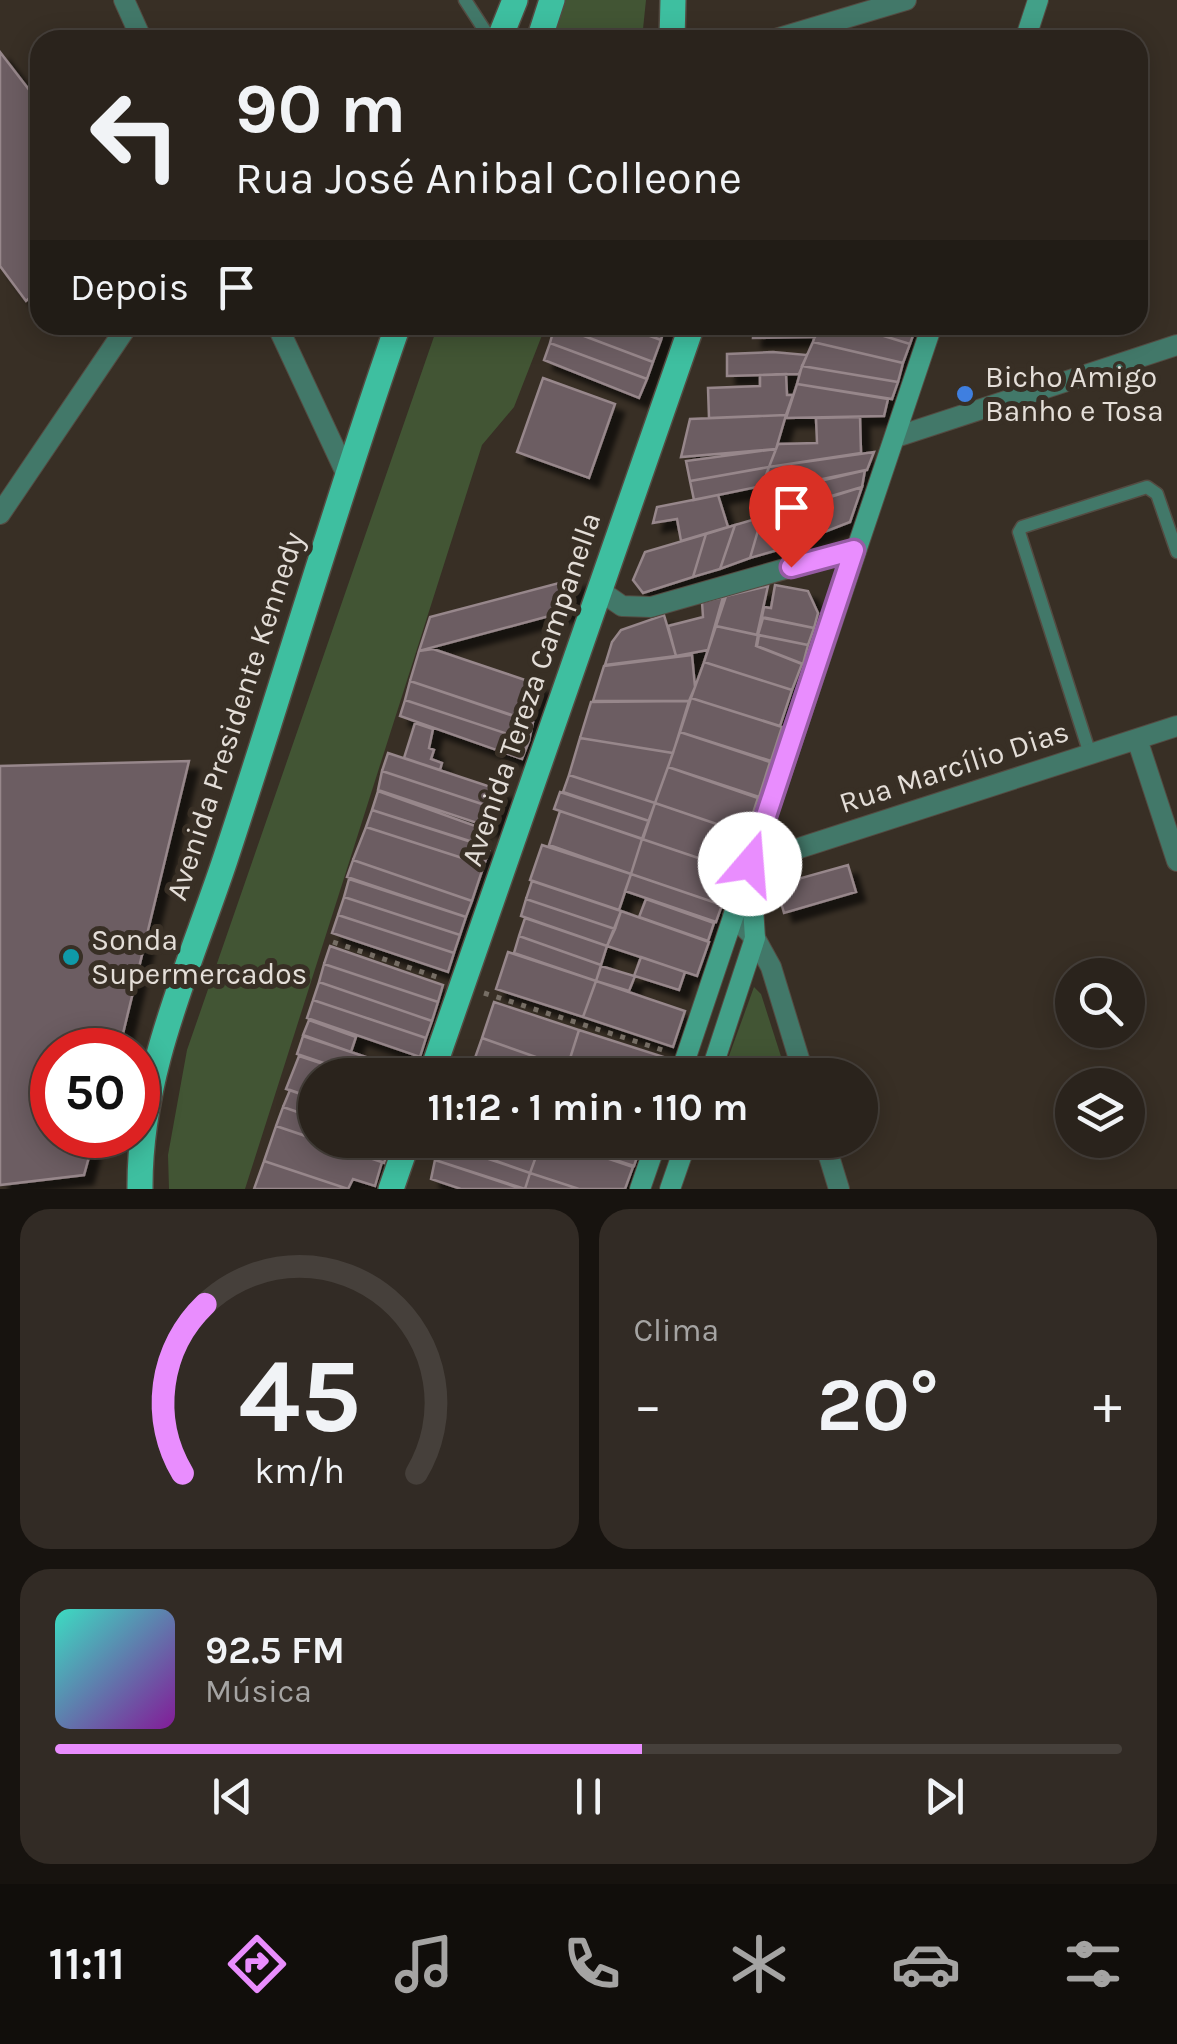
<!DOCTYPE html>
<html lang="pt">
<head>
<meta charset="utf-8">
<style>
	body { margin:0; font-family:Karla,sans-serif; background:#322b25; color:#f1f3f6; height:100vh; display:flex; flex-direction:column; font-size:38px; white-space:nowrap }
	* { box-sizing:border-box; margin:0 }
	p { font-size:32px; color:#a5a4a3 }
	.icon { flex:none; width:55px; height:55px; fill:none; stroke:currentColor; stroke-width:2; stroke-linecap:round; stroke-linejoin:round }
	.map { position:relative; height:1189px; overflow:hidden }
	.details { display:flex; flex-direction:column; gap:20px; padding:20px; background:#17130f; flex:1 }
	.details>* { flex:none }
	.banner { position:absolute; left:30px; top:30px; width:1118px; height:305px; border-radius:30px; box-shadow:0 5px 25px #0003,0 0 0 2px #46403b; background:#2a231c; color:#f1f3f6; overflow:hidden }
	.fabs { position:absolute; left:1055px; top:958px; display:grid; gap:20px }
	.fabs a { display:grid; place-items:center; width:90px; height:90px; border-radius:50%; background:#2a231c; box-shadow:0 5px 25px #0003,0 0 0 2px #46403b; font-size:50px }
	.speed { position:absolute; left:30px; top:1028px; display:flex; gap:20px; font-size:50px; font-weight:700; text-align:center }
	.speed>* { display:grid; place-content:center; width:130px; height:130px; border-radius:50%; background:#2a231c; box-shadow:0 5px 25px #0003,0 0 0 2px #46403b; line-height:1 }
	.speed .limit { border:15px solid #d22; background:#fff; color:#111 }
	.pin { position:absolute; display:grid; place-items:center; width:85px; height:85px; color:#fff; margin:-102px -42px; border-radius:50% 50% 50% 0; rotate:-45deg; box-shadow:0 0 10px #0007 }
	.pin .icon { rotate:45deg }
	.me { position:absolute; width:110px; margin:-55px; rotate:18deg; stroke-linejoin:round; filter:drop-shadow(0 0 8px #0008) }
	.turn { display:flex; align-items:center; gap:35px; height:210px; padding:0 40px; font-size:45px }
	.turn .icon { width:130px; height:130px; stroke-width:2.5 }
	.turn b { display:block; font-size:70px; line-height:85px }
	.then { display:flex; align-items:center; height:95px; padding:0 40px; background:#0003; gap:20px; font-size:38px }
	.big { font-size:75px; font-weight:700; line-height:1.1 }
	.details .widget { flex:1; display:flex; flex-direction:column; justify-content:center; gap:15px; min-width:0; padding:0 35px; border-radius:30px; background:#322b25 }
	.details .dial { align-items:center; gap:0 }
	.dial svg { height:260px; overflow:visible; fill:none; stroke:#46403b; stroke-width:7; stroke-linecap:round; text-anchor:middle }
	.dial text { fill:#f1f3f6; stroke:none }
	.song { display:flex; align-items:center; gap:30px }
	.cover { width:120px; height:120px; border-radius:15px; background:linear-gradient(135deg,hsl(170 70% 55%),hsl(290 70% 35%)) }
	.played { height:10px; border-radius:5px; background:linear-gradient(90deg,#e98dfe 55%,#46403b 55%) }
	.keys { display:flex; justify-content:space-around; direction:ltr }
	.heat { display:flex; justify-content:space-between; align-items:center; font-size:55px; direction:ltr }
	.details .tiles { flex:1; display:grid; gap:20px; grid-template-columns:1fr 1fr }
	.widget:last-child { grid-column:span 2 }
	.trip { position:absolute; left:298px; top:1058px; width:580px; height:100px; border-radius:50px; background:#2a231c; box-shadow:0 5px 25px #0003,0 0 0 2px #46403b; font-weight:700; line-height:100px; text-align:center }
	.dock { display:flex; height:160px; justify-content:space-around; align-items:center; background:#110e0b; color:#a5a4a3 }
	.dock .icon { width:70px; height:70px }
	.dock .active { color:#e98dfe }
	.dock b { font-size:45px; color:#f1f3f6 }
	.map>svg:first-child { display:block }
	.green { fill:#425534 }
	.building { fill:#6c5d62; stroke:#97878b; stroke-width:2.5; filter:url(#shadow) }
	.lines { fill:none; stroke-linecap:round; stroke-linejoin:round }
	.service-casing { stroke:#544b42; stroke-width:15 }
	.minor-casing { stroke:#544b42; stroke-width:22 }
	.secondary-casing { stroke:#544b42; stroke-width:22 }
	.primary-casing { stroke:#544b42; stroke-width:28 }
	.path { stroke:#766e65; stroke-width:5; stroke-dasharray:5 8; stroke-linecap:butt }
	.service { stroke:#427869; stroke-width:12 }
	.minor { stroke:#427869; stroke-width:20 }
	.secondary { stroke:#42a088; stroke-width:20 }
	.primary { stroke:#3ebfa0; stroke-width:25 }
	.route-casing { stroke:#975ca5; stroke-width:25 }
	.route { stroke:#e98dfe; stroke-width:18 }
	.shop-dot { fill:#3f7fe0; stroke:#382f25; stroke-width:4 }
	.culture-dot { fill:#0f9aa8; stroke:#382f25; stroke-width:4 }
	.labels { text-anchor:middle; stroke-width:10; stroke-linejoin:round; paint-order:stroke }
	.poi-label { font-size:30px; fill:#e4ded8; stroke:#382f25; text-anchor:start }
	.street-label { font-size:30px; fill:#e4ded8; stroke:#382f25 }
</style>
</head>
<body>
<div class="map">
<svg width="1177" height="1189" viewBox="0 0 1177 1189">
	<defs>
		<filter id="shadow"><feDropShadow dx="9" dy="9" stdDeviation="2.5" flood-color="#0009"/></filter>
	</defs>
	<rect width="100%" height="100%" fill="#382f25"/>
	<path class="green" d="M563,0H646L643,29L637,40H553L552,31Z
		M438,325H546L514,407L482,445L245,1189H169L168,1155L187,1050Z
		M754,987L761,994L787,1075H722Z"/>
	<path class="building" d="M0,52L40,104V289L26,301L0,266Z
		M555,325L653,362L647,379L550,343Z
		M555,325H620L661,340L653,362Z
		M620,325H665L661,340Z
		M754,325H818L815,337L753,338Z
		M818,325H848L910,344L903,363L813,342Z
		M848,325H910L916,327L910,344Z
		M813,342L903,363L898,382L802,366Z
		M550,343L647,379L639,398L544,360Z
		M773,352L807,355L799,374L727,376V354Z
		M802,366L898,382L892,399L797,384Z
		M786,374L787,395H793L786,415L709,418L708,388L760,386V375Z
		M543,378L615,404L589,478L517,452Z
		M797,384L888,399L884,416L786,418Z
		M786,415L776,449L681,457L690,419Z
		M860,417L861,453L769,467L778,444L817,443L816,418Z
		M776,449L769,467L690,481L686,461Z
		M874,452L867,470L769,493L765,479L769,467Z
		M769,467L762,486L694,500L690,481Z
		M865,470L862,487L804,504L799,484Z
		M862,487L850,522L809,538L821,500Z
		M718,495L728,527L681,541L677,519L653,523L657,507Z
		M821,500L809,538L778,550L791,508Z
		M791,508L778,550L750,558L762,517Z
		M762,517L750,558L720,569L735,525Z
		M735,525L720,569L693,577L706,534Z
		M706,534L693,577L643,593L633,580L645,552Z
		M578,578L568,611L419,651L430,617Z
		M775,585L808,591L818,613L814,628L762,617L764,607L771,608Z
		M768,586L757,635L716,626L726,596Z
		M723,597L708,650L676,656L668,626L703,617L702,602Z
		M664,615L676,656L605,665L612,642L621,630Z
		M763,618L814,628L808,645L758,635Z
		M716,626L758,635L756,646L802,664L792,690L704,662Z
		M759,635L808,645L803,664L757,646Z
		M433,649L543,686L531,722L410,681L419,651Z
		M692,655L695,687L689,701H593L604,666Z
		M704,662L792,690L780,726L691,698Z
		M410,681L533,722L529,741L405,700Z
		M691,698L782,727L771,761L680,732Z
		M405,700L529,741L522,759L400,716Z
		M689,701L673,753L580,738L591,702Z
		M415,723L433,729L429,748L434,750L431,759L442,763L440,770L404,758Z
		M680,732L770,762L759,797L668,767Z
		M580,738L673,753L655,803L569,775Z
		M388,753L506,792L500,810L382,771Z
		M189,761L119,1050H52V1135H95L84,1175L0,1185V766Z
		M668,767L758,798L746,834L655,803Z
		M382,771L500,810L495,829L378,790Z
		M569,775L655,803L649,821L563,792Z
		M378,791L481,828L476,843L372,810Z
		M560,792L649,821L643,839L554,809Z
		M655,803L746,834L734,870L642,839Z
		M372,810L490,848L484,865L366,827Z
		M560,811L642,839L631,874L549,845Z
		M366,827L484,865L472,901L353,860Z
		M642,839L734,870L722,905L631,874Z
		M542,845L631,874L619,910L530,880Z
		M353,860L472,901L466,917L347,877Z
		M848,865L856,892L784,913L776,885Z
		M631,874L722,905L716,922L625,891Z
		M349,879L466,917L460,935L344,897Z
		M532,881L621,911L615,929L526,899Z
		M344,897L460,935L454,953L338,915Z
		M526,899L615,929L607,946L521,916Z
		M646,899L714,923L708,941L639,917Z
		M621,911L709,942L697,976L607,946Z
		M338,915L454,953L448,972L332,933Z
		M525,918L607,946L601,965L519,936Z
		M519,936L601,965L596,981L514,953Z
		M330,946L443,985L438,1002L324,964Z
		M508,952L596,981L583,1017L496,989Z
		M641,957L685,972L679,990L635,976L629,991L596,981L601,966L634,976Z
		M324,964L438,1002L432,1021L319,982Z
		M596,981L685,1011L673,1047L583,1017Z
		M319,982L432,1021L426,1038L313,1000Z
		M313,1000L426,1038L420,1057L307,1018Z
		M494,1002L579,1030L567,1068L482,1038Z
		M309,1020L356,1037L351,1052L303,1035Z
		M579,1030L670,1059L665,1075H590L567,1068Z
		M303,1036L414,1073L359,1075L297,1054Z
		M482,1038L567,1068L564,1075L470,1072Z
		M299,1056L357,1075H315V1099L286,1089Z
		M290,1090L315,1099V1118L283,1107Z
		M283,1107L315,1118V1139L276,1126Z
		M276,1126L382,1162L375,1186L353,1179L348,1189L264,1161Z
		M318,1140H378L391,1145L384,1163Z
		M452,1140H542L530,1173L451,1145Z
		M542,1140H553L633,1167L625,1189H579L530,1173Z
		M554,1140H643L634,1166Z
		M441,1143L530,1173L525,1189L435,1160Z
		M435,1160L522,1189H461L431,1179Z
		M264,1161L348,1189H254Z
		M530,1173L579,1189H525Z"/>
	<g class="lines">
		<defs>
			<path id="service" d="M465,0L491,40
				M1090,754L1019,532L1022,527L1147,487L1157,494L1177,552"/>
			<path id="minor" d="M124,0L142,40
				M772,40L906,0
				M277,325L346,473
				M896,437L1177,345
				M0,514L128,325
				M599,590L622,606L651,607L855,549
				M1137,739L1177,861
				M750,864L1177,726
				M733,916L755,938L771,967L804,1075
				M824,1140L839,1189"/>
			<path id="secondary" d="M1025,40L1038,0
				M680,1075L932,325
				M710,1075L755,938L751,876
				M640,1189L657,1140
				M670,1189L687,1140"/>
			<path id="primary" d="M499,40L515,0
				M539,40L552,0
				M672,40L673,0
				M431,1075L692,325
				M140,1189C139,1073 189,968 225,860C284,682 336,502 398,325
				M391,1189L408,1140"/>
		</defs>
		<use href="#service" class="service-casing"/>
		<use href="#minor" class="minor-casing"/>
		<use href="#secondary" class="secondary-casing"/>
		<use href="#primary" class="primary-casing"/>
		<path class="path" d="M333,942L440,978
			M484,993L669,1052"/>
		<use href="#service" class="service"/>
		<use href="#minor" class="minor"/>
		<use href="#secondary" class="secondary"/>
		<use href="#primary" class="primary"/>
	</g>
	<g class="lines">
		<defs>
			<path id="route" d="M750,864L854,550L791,567"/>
		</defs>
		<use href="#route" class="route-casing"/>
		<use href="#route" class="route"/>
	</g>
	<circle class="shop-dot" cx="965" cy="394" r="10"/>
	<circle class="culture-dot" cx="71" cy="957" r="10"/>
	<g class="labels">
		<g class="poi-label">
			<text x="985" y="387">Bicho Amigo<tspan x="985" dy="34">Banho e Tosa</tspan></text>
			<text x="91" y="950">Sonda<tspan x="91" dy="34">Supermercados</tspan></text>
		</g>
		<g class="street-label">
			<text transform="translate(531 689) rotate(-71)" y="10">Avenida Tereza Campanella</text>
			<text transform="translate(235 716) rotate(-72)" y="10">Avenida Presidente Kennedy</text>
			<text transform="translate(954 767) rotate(-18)" y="10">Rua Marcílio Dias</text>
		</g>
	</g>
</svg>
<div class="fabs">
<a><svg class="icon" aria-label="search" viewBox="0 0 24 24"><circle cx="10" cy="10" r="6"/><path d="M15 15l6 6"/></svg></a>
<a><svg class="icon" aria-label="layers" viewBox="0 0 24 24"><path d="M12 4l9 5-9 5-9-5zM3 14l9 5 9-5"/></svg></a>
</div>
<div class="speed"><div class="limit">50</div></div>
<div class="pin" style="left:791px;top:567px;background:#d93025"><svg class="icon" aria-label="arrive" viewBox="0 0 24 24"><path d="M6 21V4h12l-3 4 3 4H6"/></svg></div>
<svg class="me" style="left:750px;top:864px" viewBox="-20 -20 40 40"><circle r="19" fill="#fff"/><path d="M0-13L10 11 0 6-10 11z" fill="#e98dfe"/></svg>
<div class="trip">11:12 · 1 min · 110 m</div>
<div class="banner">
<div class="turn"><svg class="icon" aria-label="left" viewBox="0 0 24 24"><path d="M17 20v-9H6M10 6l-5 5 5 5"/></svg><div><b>90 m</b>Rua José Anibal Colleone</div></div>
<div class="then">Depois<svg class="icon" aria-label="arrive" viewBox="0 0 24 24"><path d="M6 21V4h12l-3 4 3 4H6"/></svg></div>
</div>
</div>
<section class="details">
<div class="tiles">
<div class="widget dial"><svg viewBox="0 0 100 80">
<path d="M14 69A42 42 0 1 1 86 69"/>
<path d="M14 69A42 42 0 0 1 21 17" stroke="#e98dfe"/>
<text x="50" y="56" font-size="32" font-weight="700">45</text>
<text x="50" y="72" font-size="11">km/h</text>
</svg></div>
<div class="widget"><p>Clima</p>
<div class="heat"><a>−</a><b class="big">20°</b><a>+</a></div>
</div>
<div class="widget">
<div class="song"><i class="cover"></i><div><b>92.5 FM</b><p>Música</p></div></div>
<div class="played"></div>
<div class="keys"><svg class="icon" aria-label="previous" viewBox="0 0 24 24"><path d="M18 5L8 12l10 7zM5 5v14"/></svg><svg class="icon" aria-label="pause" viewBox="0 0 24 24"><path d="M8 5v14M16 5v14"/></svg><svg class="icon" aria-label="next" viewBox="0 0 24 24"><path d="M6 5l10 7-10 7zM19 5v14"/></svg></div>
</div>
</div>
</section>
<nav class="dock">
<b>11:11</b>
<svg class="icon active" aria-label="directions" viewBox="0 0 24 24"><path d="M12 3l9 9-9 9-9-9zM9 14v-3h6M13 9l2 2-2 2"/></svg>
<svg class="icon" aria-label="music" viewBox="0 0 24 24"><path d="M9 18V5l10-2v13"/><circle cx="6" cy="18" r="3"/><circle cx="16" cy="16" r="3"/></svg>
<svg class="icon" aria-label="phone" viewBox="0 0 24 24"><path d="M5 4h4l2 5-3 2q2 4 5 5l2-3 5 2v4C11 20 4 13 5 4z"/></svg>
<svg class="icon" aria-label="climate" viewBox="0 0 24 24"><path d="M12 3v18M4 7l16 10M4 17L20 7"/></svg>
<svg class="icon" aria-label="car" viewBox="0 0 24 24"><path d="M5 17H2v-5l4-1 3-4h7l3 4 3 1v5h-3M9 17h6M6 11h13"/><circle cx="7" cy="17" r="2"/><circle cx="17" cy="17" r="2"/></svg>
<svg class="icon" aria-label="filters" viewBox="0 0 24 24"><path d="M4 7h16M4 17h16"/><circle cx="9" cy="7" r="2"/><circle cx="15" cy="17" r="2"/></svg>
</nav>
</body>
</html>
